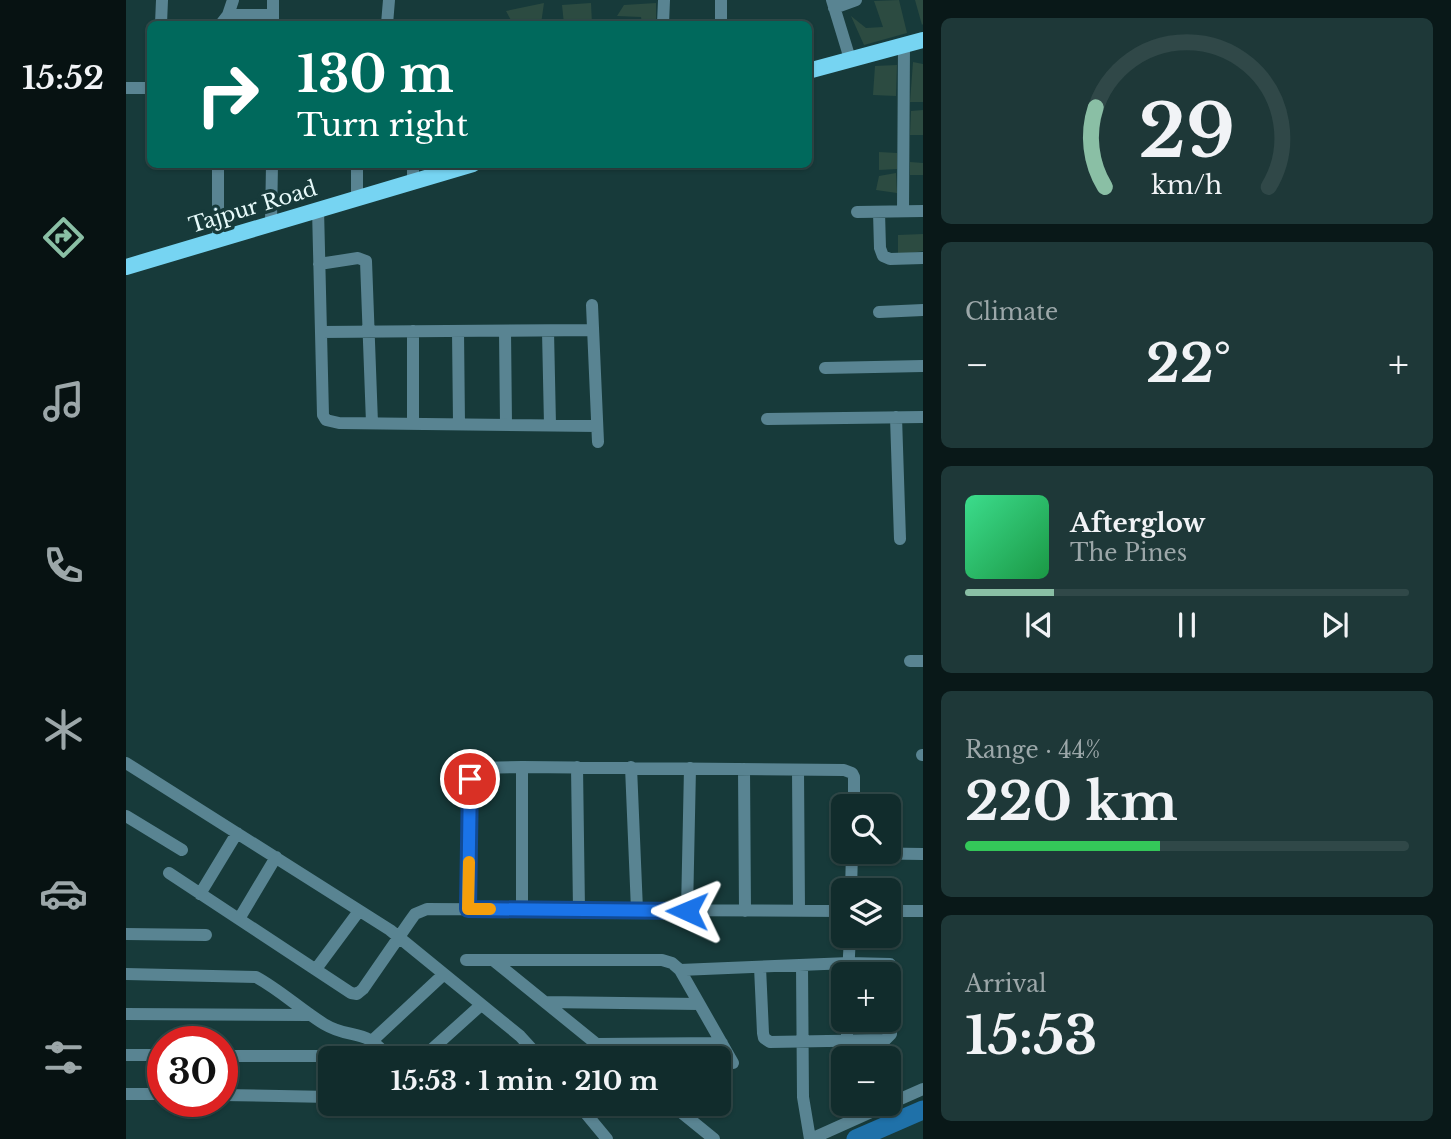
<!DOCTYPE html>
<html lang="en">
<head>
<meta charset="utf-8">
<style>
	body { margin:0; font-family:"Libre Baskerville",serif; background:#1e3838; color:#f1f3f6; height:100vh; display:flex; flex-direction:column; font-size:26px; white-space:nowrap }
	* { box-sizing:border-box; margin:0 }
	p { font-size:23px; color:#9ca7a9 }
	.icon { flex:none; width:38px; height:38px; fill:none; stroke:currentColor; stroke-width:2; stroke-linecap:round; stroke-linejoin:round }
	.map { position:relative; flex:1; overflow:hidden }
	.side { display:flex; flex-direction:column; gap:18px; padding:18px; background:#091818; width:528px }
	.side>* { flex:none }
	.top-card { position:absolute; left:21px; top:21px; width:665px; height:147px; border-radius:10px; box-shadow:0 2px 5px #0004,0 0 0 2px #304848; background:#00695c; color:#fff; overflow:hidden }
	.tools { position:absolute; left:705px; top:794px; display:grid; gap:14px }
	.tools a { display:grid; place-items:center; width:70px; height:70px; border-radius:10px; background:#112c2c; box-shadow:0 2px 5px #0004,0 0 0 2px #304848; font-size:35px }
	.speed { position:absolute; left:21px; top:1026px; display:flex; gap:14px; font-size:35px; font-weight:700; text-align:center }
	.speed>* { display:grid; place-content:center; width:91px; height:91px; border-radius:50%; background:#112c2c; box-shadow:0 2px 5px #0004,0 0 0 2px #304848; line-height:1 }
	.speed .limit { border:10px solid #d22; background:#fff; color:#111 }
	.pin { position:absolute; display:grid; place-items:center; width:60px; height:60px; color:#fff; margin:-30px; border:4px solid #fff; border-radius:50%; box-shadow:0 2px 7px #0007 }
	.me { position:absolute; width:77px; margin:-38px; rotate:271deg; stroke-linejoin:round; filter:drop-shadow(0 0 5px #0008) }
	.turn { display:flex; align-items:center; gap:24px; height:147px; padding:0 35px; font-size:32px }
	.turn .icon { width:91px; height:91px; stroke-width:2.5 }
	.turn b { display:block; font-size:49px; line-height:60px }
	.big { font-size:52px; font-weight:700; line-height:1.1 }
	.side .card { flex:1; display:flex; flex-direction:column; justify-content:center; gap:10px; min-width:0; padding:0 24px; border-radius:10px; background:#1e3838 }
	.side .dial { align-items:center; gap:0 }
	.dial svg { height:182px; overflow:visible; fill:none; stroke:#304848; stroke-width:7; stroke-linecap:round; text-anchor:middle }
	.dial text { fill:#f1f3f6; stroke:none }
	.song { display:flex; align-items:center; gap:21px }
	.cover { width:84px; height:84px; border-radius:10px; background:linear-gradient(135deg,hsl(150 70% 55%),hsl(140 70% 35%)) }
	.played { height:7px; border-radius:4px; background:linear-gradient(90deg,#8abfa5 20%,#304848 20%) }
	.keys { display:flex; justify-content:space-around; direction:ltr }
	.heat { display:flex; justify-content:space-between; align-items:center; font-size:38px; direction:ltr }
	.charge { height:10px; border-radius:5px; background:linear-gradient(90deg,#34c759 44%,#304848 0) }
	.trip { position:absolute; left:192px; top:1046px; width:413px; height:70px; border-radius:10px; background:#112c2c; box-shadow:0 2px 5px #0004,0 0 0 2px #304848; font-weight:700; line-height:70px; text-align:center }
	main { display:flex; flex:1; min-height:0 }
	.dock { display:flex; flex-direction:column; width:126px; justify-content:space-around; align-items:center; background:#071212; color:#9ca7a9 }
	.dock .icon { width:49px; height:49px }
	.dock .active { color:#8abfa5 }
	.dock b { font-size:32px; color:#f1f3f6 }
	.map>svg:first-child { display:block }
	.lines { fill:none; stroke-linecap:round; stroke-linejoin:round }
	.river { stroke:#1f71a9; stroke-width:19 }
	.building { fill:#2c4b41 }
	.minor { stroke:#598492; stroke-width:12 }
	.major { stroke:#76d4f2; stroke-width:16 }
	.route-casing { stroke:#114b97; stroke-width:18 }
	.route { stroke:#1a73e8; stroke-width:12 }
	.slow { stroke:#f59e0b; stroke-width:12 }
	.labels { text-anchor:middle; stroke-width:7; stroke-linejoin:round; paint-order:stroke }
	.street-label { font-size:21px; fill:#e6f9f9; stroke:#173a3a }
</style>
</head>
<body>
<main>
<nav class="dock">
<b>15:52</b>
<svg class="icon active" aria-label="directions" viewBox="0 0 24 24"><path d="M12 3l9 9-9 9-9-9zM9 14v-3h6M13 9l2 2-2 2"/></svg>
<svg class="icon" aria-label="music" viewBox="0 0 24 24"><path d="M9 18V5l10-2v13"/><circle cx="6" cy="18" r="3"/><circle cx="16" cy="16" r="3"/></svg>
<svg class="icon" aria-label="phone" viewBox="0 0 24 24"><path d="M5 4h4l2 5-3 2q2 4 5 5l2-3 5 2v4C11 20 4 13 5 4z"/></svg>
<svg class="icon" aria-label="climate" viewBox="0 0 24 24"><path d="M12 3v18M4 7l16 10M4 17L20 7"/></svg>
<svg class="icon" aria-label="car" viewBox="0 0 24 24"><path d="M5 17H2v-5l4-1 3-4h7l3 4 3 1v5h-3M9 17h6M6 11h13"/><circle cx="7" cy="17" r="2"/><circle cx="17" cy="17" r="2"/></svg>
<svg class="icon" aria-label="filters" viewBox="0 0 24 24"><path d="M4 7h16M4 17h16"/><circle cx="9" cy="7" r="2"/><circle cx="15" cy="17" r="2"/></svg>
</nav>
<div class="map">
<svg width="797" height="1139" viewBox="0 0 797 1139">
	<rect width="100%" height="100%" fill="#173a3a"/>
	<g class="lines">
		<path class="river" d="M730,1139L797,1110"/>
	</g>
	<path class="building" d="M773,0L781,33L738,45L725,16L740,28L757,27L748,1Z
		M789,0H797V24L796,25Z
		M418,3L415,24H387L380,11Z
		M465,3L466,24H438L436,5Z
		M530,3V24H516L515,17L491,16L498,5Z
		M787,62L797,64V102H784Z
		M771,65L770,96L747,95L749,66Z
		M797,110V135H784L785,111Z
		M753,152L771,153V169L753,170Z
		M784,162L797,163V175H784Z
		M770,173L771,193L750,190L753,176Z
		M797,234V251L772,255V235Z"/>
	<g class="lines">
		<path class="minor" d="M706,0L724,59
			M708,8L730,0
			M102,15H147
			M35,24L36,0
			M95,24L102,15L107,0
			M147,24V0
			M261,24L263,0
			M537,24L538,0
			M595,24V0
			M0,88H24
			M231,164V197
			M287,181V164
			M192,209L197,415L200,420L213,423L471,426
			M777,211L778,45
			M731,212L797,211
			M753,212L754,248L757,256L764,259L797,258
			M145,223L146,164
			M92,239V164
			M193,264L232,258L240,261L246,423
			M466,305L472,442
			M753,312L797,310
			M287,331V423
			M332,331L333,424
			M379,331L380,424
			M422,331L424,425
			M195,332L467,330
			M699,368L797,366
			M770,417L774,539
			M641,419L797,417
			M784,661H797
			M796,755H797
			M0,763L264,930L394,1036L415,1059
			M396,767V909
			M451,767L453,910
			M505,767L511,910
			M618,769L619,911
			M672,770L673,910
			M0,816L56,850
			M726,853L797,854
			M43,873L225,993L231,994L237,989L284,921L289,914L301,909L718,911
			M725,891L726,852
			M74,894L111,833
			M342,909L344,779L346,772L351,768L396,767L718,770L726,773L728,777V807
			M561,911L564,768
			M763,911H797
			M113,919L150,857
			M0,934L80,935
			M340,960H536L546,963L554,970L607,1063
			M367,960L489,1059
			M676,965L677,1097L684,1139
			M190,969L233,911
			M554,970L723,963L764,964L768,969L765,1034L759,1040L644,1042L638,1038L637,1033L634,967
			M0,974L130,977C154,990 174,1009 198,1024C226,1041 240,1026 263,1059
			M722,975L724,936
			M419,1002L573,1004
			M0,1014L183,1015
			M247,1040L318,974
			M721,1041V1020
			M471,1044L596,1043
			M0,1055H37
			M96,1056H223L257,1050
			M295,1059L355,1005
			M0,1094H37
			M96,1095L205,1097
			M452,1104L481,1139
			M545,1104L588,1139
			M763,1104L797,1089
			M685,1139L763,1104"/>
		<path class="major" d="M682,71L797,40
			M0,267L347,164"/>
	</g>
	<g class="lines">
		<defs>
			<path id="route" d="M344,779L342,909L561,911"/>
		</defs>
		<use href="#route" class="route-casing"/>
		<use href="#route" class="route"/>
		<path class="slow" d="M343,862L342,909H364"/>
	</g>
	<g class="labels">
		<g class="street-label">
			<text transform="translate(127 207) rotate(-17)" y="7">Tajpur Road</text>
		</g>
	</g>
</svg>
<div class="tools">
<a><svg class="icon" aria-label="search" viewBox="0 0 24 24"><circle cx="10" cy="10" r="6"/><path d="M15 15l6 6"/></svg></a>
<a><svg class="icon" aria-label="layers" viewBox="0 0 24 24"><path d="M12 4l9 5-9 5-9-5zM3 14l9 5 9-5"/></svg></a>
<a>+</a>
<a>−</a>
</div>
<div class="speed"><div class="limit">30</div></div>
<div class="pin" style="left:344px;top:779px;background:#d93025"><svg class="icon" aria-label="arrive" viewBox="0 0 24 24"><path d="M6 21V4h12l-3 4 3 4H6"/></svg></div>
<svg class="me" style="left:561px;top:911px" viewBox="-20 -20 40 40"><path d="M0-17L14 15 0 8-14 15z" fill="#1a73e8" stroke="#fff" stroke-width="4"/></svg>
<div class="trip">15:53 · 1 min · 210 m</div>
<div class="top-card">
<div class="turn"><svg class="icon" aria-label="right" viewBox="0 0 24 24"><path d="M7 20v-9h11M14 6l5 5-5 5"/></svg><div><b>130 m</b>Turn right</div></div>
</div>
</div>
<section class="side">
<div class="card dial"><svg viewBox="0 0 100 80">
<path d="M14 69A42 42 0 1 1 86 69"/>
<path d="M14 69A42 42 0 0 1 10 34" stroke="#8abfa5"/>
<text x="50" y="56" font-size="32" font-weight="700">29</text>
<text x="50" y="72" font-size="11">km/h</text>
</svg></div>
<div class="card"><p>Climate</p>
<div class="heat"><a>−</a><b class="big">22°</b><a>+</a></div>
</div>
<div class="card">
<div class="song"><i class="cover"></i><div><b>Afterglow</b><p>The Pines</p></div></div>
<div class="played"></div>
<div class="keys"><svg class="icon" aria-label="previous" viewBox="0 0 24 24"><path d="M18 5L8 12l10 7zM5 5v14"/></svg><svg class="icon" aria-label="pause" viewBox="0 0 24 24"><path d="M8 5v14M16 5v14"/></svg><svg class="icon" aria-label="next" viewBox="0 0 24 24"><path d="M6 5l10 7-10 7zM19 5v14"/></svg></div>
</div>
<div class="card"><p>Range · 44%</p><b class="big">220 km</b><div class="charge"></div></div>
<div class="card"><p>Arrival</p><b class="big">15:53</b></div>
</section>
</main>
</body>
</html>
